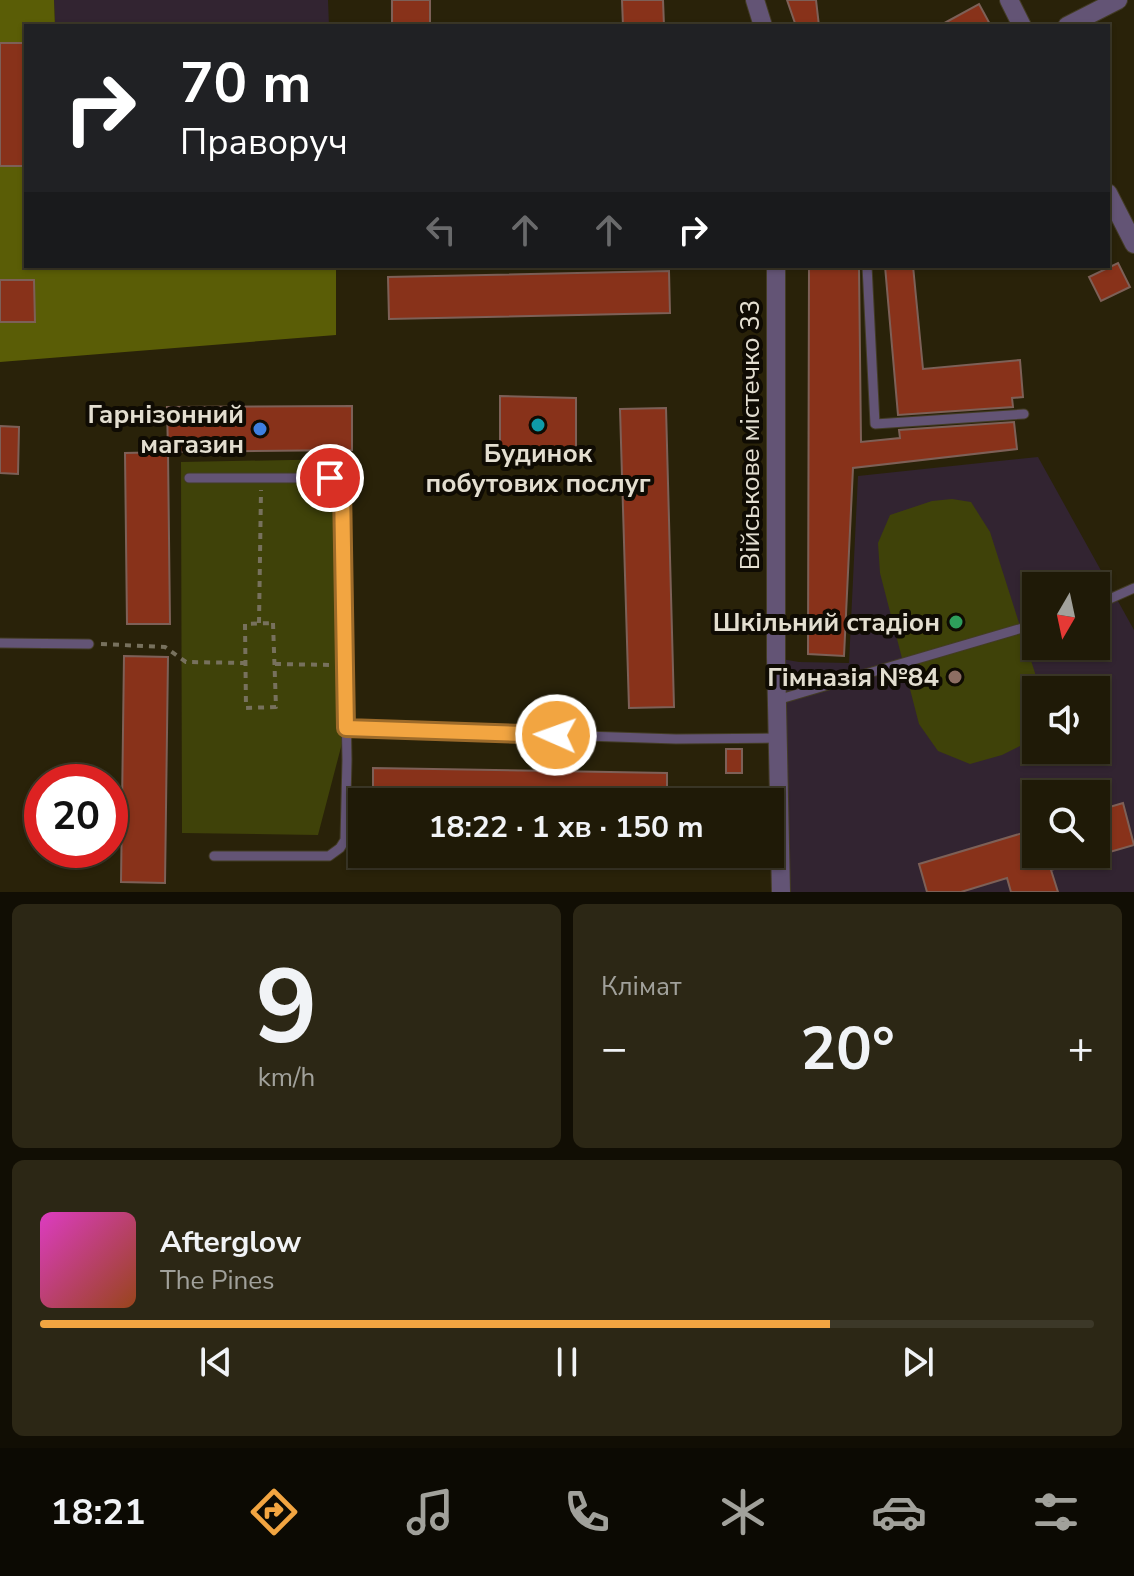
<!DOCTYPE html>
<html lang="uk">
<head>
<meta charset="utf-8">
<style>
	body { margin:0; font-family:"Nunito Sans",sans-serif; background:#2c2715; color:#f1f3f6; height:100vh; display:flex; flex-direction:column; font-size:30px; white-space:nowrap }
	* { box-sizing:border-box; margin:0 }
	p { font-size:26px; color:#a1a19b }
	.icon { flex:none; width:44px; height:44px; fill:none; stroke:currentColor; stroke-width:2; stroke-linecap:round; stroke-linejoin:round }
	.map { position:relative; height:892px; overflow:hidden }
	.panel { display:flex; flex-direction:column; gap:12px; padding:12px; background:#110e04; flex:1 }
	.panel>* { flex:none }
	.banner { position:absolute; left:24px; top:24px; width:1086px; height:244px; border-radius:0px; box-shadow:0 2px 6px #0004,0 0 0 2px #3c3828; background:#202124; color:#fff; overflow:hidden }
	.needle { width:52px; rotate:189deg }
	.tools { position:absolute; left:1022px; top:572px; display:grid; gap:16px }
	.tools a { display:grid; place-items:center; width:88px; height:88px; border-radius:0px; background:#1f1a07; box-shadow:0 2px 6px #0004,0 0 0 2px #3c3828; font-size:40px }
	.speed { position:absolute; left:24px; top:764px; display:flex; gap:16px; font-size:40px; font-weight:700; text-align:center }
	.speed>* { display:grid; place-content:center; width:104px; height:104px; border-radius:50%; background:#1f1a07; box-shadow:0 2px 6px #0004,0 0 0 2px #3c3828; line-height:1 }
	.speed .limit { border:12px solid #d22; background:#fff; color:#111 }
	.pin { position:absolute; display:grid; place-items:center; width:68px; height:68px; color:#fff; margin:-34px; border:4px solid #fff; border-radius:50%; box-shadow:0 2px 8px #0007 }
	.me { position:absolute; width:88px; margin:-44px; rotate:272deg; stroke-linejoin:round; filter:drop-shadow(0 0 6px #0008) }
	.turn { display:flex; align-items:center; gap:28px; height:168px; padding:0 24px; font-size:36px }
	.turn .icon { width:104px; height:104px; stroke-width:2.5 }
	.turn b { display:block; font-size:56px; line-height:68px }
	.lanes { display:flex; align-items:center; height:76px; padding:0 24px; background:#0003; justify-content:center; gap:40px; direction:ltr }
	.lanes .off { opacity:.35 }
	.big { font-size:60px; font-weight:700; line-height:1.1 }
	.panel .card { flex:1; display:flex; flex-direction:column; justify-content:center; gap:12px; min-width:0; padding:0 28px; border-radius:12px; background:#2c2715 }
	.panel .dial { align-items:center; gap:0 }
	.dial b { font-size:104px; line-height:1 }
	.song { display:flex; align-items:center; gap:24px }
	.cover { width:96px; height:96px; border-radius:12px; background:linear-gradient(135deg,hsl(310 70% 55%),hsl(20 70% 35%)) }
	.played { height:8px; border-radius:4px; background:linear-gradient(90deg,#f2a541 75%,#3c3828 75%) }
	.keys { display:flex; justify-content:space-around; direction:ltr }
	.heat { display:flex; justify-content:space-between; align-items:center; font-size:44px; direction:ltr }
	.panel .tiles { flex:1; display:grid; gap:12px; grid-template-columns:1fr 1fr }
	.card:last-child { grid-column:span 2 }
	.trip { position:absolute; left:348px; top:788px; width:436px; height:80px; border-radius:0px; background:#1f1a07; box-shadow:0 2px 6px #0004,0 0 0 2px #3c3828; font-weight:700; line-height:80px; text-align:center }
	.tabs { display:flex; height:128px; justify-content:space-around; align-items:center; background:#0c0a03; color:#a1a19b }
	.tabs .icon { width:56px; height:56px }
	.tabs .current { color:#f2a541 }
	.tabs b { font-size:36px; color:#f1f3f6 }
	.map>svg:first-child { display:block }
	.education { fill:#322431; fill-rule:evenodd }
	.green { fill:#3f4209 }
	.forest { fill:#5a5d06 }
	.building { fill:#88321a; stroke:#7d6057; stroke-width:2 }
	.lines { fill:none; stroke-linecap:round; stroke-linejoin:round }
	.service-casing { stroke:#433c25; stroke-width:11 }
	.minor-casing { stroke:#433c25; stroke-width:20 }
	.path { stroke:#77715d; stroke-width:4; stroke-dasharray:6 6; stroke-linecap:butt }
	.service { stroke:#635475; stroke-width:9 }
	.minor { stroke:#635475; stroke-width:18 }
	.route-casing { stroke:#9d6b2a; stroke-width:20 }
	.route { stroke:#f2a541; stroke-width:14 }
	.culture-dot { fill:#0f9aa8; stroke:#0f0b03; stroke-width:3 }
	.shop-dot { fill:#3f7fe0; stroke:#0f0b03; stroke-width:3 }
	.leisure-dot { fill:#2e9e5b; stroke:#0f0b03; stroke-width:3 }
	.education-dot { fill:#8d6e63; stroke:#0f0b03; stroke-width:3 }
	.labels { text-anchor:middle; stroke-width:8; stroke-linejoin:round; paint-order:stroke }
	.poi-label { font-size:26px; font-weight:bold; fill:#e3ded0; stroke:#0f0b03; text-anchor:end }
	.street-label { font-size:26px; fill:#e3ded0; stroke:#0f0b03 }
</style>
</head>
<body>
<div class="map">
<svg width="1134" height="892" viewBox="0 0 1134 892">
	<rect width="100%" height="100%" fill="#292209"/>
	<path class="education" d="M54,0H328L329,26H55Z
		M1038,457L1134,630V892H782L776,658L799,662L849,663L858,476ZM1036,586H1096V646H1036ZM1036,690H1096V750H1036ZM1036,794H1096V854H1036Z"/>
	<path class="green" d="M343,459L346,728L318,835L182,833L181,462Z
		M952,499L971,502L990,532L1035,673C1039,696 1036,719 1026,743L1002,755L970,764L938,751L919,724L880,573L878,543L890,515L932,501Z"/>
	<path class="forest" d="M0,0H54L55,26H26V266H336V335L0,362Z"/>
	<path class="building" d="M392,0H430V26H392Z
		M622,0H663L664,26H623Z
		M787,0H816L819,26H796Z
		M979,4L991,26H939Z
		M0,43H26V166H0Z
		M1118,263L1130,287L1101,301L1089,277Z
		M809,266H859L861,442L900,438L899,430L1014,422L1017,449L853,468L844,656L808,654Z
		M885,266H913L923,369L1020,360L1023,397L1012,398L1013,407L898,415Z
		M669,271L670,313L389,319L388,277Z
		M0,280H34L35,322H0Z
		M500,396L576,398V454L553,453V461H521V454H500Z
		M352,406V450L168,452L167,407Z
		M666,408L674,707L629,708L620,409Z
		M0,426L19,427L18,474L0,473Z
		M168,452L170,624H127L125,453Z
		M124,656L168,657L165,883L121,882Z
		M726,749H742V773H726Z
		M373,768L667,773V802H373Z
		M1123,803L1134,845L1096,856V811Z
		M1036,829V854H1088V858L1051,870L1058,892H1011L1007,878L961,892H927L919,864Z"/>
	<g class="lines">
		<defs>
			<path id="service" d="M867,266L875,424L1024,414
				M189,478H330L340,481L342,487L347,760L345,840L340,848L329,856H214
				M1096,605L1134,588
				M0,643L89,644
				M777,700L1036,624
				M346,728L676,739L778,738"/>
			<path id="minor" d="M755,0L763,26
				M1009,0L1022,26
				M1067,26L1118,0
				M1108,193L1134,244
				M776,266V658L781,892"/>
		</defs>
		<use href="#service" class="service-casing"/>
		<use href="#minor" class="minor-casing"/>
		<path class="path" d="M259,623L261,490
			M273,623L276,707L246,708L245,624Z
			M101,644L165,647L186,662L246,663
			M275,664L334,665"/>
		<use href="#service" class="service"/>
		<use href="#minor" class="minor"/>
	</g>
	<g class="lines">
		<defs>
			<path id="route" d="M330,478L340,481L342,487L346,728L556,735"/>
		</defs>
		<use href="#route" class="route-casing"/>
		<use href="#route" class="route"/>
	</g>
	<circle class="culture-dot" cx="538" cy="425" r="8"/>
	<circle class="shop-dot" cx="260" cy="429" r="8"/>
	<circle class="leisure-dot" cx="956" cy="622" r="8"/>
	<circle class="education-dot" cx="955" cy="677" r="8"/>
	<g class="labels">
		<g class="poi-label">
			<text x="244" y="423">Гарнізонний<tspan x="244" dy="30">магазин</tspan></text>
			<text x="538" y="462" text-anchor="middle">Будинок<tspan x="538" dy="30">побутових послуг</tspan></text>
			<text x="940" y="631">Шкільний стадіон</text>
			<text x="939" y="686">Гімназія №84</text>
		</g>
		<g class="street-label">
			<text transform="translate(750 435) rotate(-90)" y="9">Військове містечко 33</text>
		</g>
	</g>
</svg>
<div class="tools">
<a><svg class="needle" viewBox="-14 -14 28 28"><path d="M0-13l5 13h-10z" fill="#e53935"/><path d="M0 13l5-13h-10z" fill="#a1a19b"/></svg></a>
<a><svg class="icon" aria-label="sound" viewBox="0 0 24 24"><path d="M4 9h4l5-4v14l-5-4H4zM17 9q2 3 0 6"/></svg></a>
<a><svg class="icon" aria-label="search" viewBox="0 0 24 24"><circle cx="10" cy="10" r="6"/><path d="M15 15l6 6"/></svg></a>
</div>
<div class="speed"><div class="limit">20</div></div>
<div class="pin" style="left:330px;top:478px;background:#d93025"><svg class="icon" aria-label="arrive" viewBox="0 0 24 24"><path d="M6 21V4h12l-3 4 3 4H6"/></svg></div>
<svg class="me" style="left:556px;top:735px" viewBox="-20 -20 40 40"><circle r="17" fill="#f2a541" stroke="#fff" stroke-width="3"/><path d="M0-11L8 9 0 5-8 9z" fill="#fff"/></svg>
<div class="trip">18:22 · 1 хв · 150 m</div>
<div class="banner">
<div class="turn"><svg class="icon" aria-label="right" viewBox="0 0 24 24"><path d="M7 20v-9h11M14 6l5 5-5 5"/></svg><div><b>70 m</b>Праворуч</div></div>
<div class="lanes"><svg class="icon off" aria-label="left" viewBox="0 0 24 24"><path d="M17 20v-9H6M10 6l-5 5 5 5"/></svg><svg class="icon off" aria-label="ahead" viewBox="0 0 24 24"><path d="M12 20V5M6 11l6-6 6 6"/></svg><svg class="icon off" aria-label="ahead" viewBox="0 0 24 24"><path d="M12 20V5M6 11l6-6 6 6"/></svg><svg class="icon" aria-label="right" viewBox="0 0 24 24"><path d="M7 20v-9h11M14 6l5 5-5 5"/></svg></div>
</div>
</div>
<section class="panel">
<div class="tiles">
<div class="card dial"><b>9</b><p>km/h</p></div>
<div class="card"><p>Клімат</p>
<div class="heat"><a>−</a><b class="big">20°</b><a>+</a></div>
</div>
<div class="card">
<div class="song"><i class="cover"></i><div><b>Afterglow</b><p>The Pines</p></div></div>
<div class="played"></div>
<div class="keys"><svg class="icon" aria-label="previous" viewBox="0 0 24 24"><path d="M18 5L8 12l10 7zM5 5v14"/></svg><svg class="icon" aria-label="pause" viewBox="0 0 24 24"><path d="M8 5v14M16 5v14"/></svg><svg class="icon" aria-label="next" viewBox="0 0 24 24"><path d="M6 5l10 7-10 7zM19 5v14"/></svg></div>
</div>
</div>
</section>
<nav class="tabs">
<b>18:21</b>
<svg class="icon current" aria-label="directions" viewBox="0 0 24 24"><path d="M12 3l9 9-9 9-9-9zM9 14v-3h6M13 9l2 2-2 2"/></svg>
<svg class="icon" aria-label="music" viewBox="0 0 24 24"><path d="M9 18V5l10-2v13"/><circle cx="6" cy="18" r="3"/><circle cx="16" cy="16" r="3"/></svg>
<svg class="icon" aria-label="phone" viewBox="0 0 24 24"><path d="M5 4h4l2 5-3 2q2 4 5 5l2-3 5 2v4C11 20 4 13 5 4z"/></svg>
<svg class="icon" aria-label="climate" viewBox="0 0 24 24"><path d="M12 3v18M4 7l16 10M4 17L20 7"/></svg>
<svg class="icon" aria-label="car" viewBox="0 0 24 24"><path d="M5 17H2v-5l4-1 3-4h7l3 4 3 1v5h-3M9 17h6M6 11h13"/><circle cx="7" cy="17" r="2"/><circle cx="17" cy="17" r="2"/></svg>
<svg class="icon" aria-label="filters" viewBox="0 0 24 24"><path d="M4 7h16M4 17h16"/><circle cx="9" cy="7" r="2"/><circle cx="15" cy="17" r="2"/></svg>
</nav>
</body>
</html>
